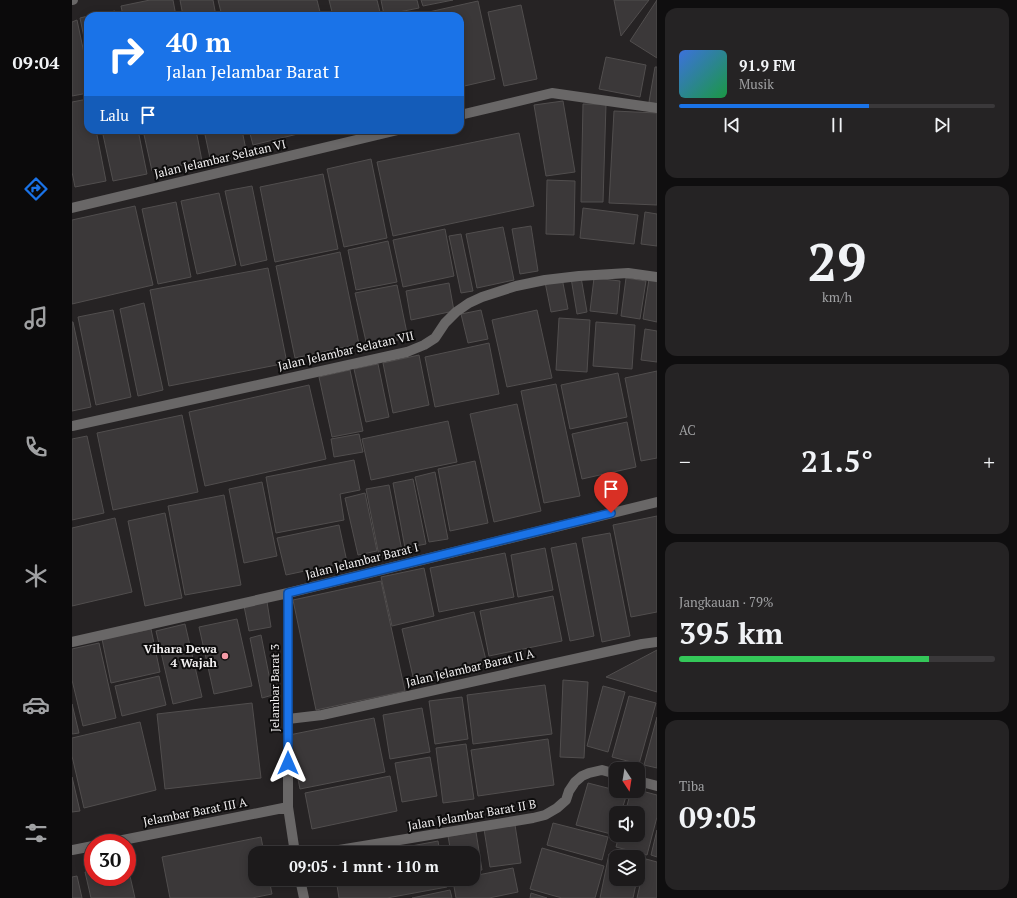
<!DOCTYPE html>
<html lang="id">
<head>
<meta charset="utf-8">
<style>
	body { margin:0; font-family:"PT Serif",serif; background:#252324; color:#f1f3f6; height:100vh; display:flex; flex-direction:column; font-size:15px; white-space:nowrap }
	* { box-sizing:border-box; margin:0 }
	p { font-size:13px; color:#a0a1a3 }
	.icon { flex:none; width:22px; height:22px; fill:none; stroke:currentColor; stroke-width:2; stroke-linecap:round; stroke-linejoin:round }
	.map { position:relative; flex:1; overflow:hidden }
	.panel { display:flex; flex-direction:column; gap:8px; padding:8px; background:#0f0e0f; width:360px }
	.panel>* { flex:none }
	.banner { position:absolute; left:12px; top:12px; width:380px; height:122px; border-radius:12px; box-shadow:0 2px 10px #0003,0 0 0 1px #3a383a; background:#1a73e8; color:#fff; overflow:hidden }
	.needle { width:26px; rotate:168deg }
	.tools { position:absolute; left:537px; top:762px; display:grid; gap:8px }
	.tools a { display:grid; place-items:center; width:36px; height:36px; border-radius:8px; background:#1c1a1b; box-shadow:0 2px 10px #0003,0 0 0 1px #3a383a; font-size:20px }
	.speed { position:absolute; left:12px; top:834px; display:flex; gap:8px; font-size:20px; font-weight:700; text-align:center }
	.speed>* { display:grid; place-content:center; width:52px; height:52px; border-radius:50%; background:#1c1a1b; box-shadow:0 2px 10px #0003,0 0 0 1px #3a383a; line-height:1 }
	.speed .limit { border:6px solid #d22; background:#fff; color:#111 }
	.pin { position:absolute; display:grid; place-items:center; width:34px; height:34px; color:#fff; margin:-41px -17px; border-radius:50% 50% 50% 0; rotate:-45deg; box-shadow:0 0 4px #0007 }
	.pin .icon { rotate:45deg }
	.me { position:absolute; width:44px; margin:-22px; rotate:0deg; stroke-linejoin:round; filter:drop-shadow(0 0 3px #0008) }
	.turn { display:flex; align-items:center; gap:14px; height:84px; padding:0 16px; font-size:18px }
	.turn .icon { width:52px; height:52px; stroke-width:2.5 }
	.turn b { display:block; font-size:28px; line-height:34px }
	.then { display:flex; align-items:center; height:38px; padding:0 16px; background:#0003; gap:8px; font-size:15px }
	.big { font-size:30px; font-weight:700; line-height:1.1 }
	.panel .tile { flex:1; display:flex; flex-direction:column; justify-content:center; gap:6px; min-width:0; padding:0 14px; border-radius:12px; background:#252324 }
	.panel .dial { align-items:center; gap:0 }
	.dial b { font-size:52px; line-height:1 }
	.song { display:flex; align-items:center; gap:12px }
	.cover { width:48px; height:48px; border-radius:6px; background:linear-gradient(135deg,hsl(220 70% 55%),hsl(140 70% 35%)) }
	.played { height:4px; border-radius:2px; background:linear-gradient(90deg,#1a73e8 60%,#3a383a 60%) }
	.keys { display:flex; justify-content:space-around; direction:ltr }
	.heat { display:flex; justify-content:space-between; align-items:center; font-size:22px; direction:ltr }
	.charge { height:6px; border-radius:3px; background:linear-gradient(90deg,#34c759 79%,#3a383a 0) }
	.trip { position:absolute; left:176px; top:846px; width:232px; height:40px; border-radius:12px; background:#1c1a1b; box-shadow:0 2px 10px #0003,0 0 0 1px #3a383a; font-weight:700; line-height:40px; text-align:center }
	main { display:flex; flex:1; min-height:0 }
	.tabs { display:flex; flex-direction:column; width:72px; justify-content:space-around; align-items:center; background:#0b0a0b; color:#a0a1a3 }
	.tabs .icon { width:28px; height:28px }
	.tabs .selected { color:#1a73e8 }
	.tabs b { font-size:18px; color:#f1f3f6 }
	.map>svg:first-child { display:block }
	.building { fill:#3b3839; stroke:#514e4e }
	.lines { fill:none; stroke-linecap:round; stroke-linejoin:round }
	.street { stroke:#696767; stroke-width:10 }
	.route-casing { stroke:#114b97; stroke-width:10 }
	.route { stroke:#1a73e8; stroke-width:7 }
	.poi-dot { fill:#f49aa6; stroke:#0e0d0d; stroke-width:1.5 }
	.labels { text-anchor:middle; stroke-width:4; stroke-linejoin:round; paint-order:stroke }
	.street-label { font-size:12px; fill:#f1eff0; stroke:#0e0d0d }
	.poi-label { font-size:12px; font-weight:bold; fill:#f1eff0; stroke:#0e0d0d; text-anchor:end }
</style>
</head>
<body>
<main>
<nav class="tabs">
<b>09:04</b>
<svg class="icon selected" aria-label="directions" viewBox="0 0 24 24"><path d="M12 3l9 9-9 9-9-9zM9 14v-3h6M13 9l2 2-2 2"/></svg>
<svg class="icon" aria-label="music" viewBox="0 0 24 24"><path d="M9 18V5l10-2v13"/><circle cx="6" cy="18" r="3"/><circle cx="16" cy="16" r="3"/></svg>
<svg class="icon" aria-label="phone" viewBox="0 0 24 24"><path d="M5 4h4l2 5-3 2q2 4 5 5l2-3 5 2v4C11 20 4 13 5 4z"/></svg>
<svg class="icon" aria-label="climate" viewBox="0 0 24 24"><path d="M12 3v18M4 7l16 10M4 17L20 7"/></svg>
<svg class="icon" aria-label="car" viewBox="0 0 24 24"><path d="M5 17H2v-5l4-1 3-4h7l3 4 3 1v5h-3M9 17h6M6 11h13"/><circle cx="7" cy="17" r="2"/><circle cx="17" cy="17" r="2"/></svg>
<svg class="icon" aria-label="filters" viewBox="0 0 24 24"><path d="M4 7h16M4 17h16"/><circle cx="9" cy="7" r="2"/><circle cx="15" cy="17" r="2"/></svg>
</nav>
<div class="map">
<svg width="585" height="898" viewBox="0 0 585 898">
	<rect width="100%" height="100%" fill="#262324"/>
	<path class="building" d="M78,0H101L104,16H51L49,6Z
		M108,0H141L144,16H111Z
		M146,0H245L249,16H150Z
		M257,0H305L309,16H261Z
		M309,0H345L347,8L312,15Z
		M349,0H381L351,6Z
		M542,0H577L549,36Z
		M585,0V58L558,41Z
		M406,1L423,79L388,87V16H339Z
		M449,5L465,79L432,86L416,12Z
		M43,11L44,16H17Z
		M16,16V57L8,18Z
		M5,20L16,72V93L0,96V22Z
		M534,57L574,65L568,97L527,89Z
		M583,67H585V104L577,102Z
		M16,99V130H24L34,181L3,187L0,172V102Z
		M491,101L503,172L474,176L462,105Z
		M511,104H534L531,202H509Z
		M542,111L585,113V205L537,203Z
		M30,130H66L75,174L41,181Z
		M71,130H124L130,161L80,171Z
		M132,130H170L174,150L138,158Z
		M177,130H242L181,145Z
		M447,133L462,206L321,236L305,162Z
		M299,159L315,238L272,247L255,169Z
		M251,174L266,249L203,262L188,187Z
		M475,180L503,181L502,235L474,234Z
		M180,186L195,260L169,266L153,191Z
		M147,193L164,265L125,274L109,201Z
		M104,202L119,277L86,284L70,209Z
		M63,206L81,285L0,304V220Z
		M511,208L566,215L562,244L508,238Z
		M573,212L585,214V246L569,244Z
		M459,226L466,271L448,274L440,229Z
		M431,227L442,280L405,288L394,234Z
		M373,229L382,276L331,287L321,240Z
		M389,234L401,291L389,293L377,236Z
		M316,241L325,282L284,290L276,250Z
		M268,252L287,344L223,358L204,266Z
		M196,268L215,363L97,386L78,290Z
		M509,277L515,312L505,314L499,278Z
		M490,278L496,309L479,312L473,282Z
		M522,278L548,281L545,314L518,311Z
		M554,278L574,281L568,319L549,316Z
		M577,279L585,280V322L571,319Z
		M377,283L382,311L339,320L334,291Z
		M325,285L336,338L295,346L283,293Z
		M72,303L91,390L66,396L48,309Z
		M41,310L59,397L24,405L6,317Z
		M409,310L416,339L396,343L389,314Z
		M465,310L480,378L435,387L420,320Z
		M487,318L518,320L515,372L484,370Z
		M0,322H1L19,407L0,411Z
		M524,322L563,325L560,369L521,366Z
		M573,329L585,331V362L569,360Z
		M417,343L427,394L363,407L353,357Z
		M347,355L357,405L321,413L311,363Z
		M306,364L317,417L294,422L282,369Z
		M278,370L291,431L260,437L247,377Z
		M585,371V458L569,461L553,378Z
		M546,373L555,417L498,429L489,385Z
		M484,384L508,496L472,503L449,391Z
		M237,385L254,459L133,486L117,412Z
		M445,404L469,511L422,522L398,414Z
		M110,415L126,492L41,510L25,433Z
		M376,421L385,462L299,480L290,439Z
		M555,422L564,467L510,479L500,434Z
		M287,434L291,452L262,457L259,439Z
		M15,436L32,513L0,520V439Z
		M282,460L288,490L268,494L272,520L204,533L194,477Z
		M403,461L416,523L378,531L366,469Z
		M363,472L376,539L357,542L343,477Z
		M341,479L354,544L333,548L321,483Z
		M190,482L205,556L172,563L157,489Z
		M317,485L330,551L307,556L294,489Z
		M293,493L305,551L286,555L273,498Z
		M152,495L169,585L113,595L96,506Z
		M93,513L110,598L73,606L56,521Z
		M585,516V612L559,617L541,525Z
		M43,518L60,592L0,606V528Z
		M267,525L275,562L214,575L205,538Z
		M538,533L558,636L530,642L510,538Z
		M504,543L522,636L498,641L479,548Z
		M473,548L481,590L446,597L439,555Z
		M433,553L442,597L367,612L358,568Z
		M352,568L362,616L320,626L309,577Z
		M309,581L333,691L244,710L221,600Z
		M481,596L490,641L417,656L408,611Z
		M195,602L199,627L177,631L172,606Z
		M402,612L415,664L342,681L330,629Z
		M165,619L180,686L142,694L127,627Z
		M113,624L130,697L101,704L84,631Z
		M79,629L88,672L39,683L30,639Z
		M189,635L201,695L190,698L178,638Z
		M27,643L44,718L11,726L0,680V649Z
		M585,650V692L534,677Z
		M87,676L94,705L50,716L43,686Z
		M491,680L516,682L512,758L488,757Z
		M473,685L480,734L401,744L395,695Z
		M531,686L553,692L536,752L515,746Z
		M557,696L584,703L567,764L540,757Z
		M390,697L396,739L363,744L357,701Z
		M180,703L189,778L93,789L85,714Z
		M0,704L7,733L0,734Z
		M350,708L358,752L318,759L311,715Z
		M585,717V768L572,765Z
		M302,718L313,772L228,789L217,735Z
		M68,722L84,790L12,808L0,756V738Z
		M476,739L482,785L406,796L399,750Z
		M394,744L402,799L371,803L364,748Z
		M358,757L365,796L330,802L323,763Z
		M318,776L325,811L240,829L233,793Z
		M0,777L8,811L0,812Z
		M516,783L555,793L549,813H544V831L543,835L504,825Z
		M566,790L585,795V817L575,855L544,847L547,835H566V813H553L559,791H566Z
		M481,823L536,837L530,860L475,845Z
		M443,825L449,863L418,867L412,829Z
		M585,830V857L579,855Z
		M404,832L410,870L401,871V853H379L376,836Z
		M189,837L192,853H183V879H197L200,894L180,898H98L90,857Z
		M366,841L368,853H302Z
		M470,848L532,866L523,898H490L458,889Z
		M537,854L551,857H544V879H565L561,898H528Z
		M574,859L585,862V898H565Z
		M566,860L569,861L566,876Z
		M55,863L63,898H19L13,872L21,870V877H55Z
		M441,868L446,892L417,898H384L381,881L389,879H401V876Z
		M5,876L10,898H0V877Z
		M264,879H373L375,887L315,898H267Z
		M378,890L380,898H340Z
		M459,893L475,898H458Z"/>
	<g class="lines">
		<path class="street" d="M0,0H1
			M388,115L480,93L585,108
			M0,208L326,130
			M0,426L335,352L352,345L363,338L373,323L384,312L397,303L410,297L444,286L473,280L507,276L556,273L585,277
			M216,593V807L223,853
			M0,642L216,593L585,502
			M216,719L250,715L570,644L585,642
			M566,781L585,786
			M36,843L216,807
			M0,850L21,846
			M241,853L261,851L461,818L473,815L485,808L494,800L497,791L503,782L510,776L517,773L530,770L544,774
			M228,879L232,898"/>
	</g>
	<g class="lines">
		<defs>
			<path id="route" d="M216,763V593L539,513"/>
		</defs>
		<use href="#route" class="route-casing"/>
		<use href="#route" class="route"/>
	</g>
	<circle class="poi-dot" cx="153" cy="656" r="4"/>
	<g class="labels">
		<g class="street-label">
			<text transform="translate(148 159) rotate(-13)" y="4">Jalan Jelambar Selatan VI</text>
			<text transform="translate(274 351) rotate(-13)" y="4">Jalan Jelambar Selatan VII</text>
			<text transform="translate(290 561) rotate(-14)" y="4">Jalan Jelambar Barat I</text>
			<text transform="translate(398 668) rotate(-13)" y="4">Jalan Jelambar Barat II A</text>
			<text transform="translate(203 688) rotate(-90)" y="4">Jelambar Barat 3</text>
			<text transform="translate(123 812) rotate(-11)" y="4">Jelambar Barat III A</text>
			<text transform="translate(400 815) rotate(-10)" y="4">Jalan Jelambar Barat II B</text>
		</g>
		<g class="poi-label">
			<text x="145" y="653">Vihara Dewa<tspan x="145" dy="14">4 Wajah</tspan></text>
		</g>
	</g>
</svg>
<div class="tools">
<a><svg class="needle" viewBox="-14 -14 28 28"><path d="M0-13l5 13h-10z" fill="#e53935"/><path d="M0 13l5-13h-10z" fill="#a0a1a3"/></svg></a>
<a><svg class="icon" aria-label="sound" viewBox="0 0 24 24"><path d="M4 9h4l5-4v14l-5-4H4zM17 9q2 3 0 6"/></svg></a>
<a><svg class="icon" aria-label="layers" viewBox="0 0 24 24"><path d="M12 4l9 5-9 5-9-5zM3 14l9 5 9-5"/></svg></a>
</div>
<div class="speed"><div class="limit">30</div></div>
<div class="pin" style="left:539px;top:513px;background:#d93025"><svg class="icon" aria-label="arrive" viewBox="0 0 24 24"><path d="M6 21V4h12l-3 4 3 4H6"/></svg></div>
<svg class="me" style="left:216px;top:763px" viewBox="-20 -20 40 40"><path d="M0-17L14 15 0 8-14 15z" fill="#1a73e8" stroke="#fff" stroke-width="4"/></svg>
<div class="trip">09:05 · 1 mnt · 110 m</div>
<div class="banner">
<div class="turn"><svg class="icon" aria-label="right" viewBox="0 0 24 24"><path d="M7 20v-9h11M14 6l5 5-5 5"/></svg><div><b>40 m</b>Jalan Jelambar Barat I</div></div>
<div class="then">Lalu<svg class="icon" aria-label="arrive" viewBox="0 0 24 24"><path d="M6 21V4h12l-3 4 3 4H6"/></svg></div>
</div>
</div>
<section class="panel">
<div class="tile">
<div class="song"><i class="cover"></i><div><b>91.9 FM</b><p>Musik</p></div></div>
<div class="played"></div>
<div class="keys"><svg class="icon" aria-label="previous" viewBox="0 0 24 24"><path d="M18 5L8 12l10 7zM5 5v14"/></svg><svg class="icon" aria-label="pause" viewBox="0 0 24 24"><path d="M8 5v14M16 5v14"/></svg><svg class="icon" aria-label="next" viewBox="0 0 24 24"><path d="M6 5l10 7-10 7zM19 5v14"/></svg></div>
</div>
<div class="tile dial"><b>29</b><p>km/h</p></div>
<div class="tile"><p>AC</p>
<div class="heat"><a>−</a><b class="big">21.5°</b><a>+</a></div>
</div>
<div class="tile"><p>Jangkauan · 79%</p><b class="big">395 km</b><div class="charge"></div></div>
<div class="tile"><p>Tiba</p><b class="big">09:05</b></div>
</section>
</main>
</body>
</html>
